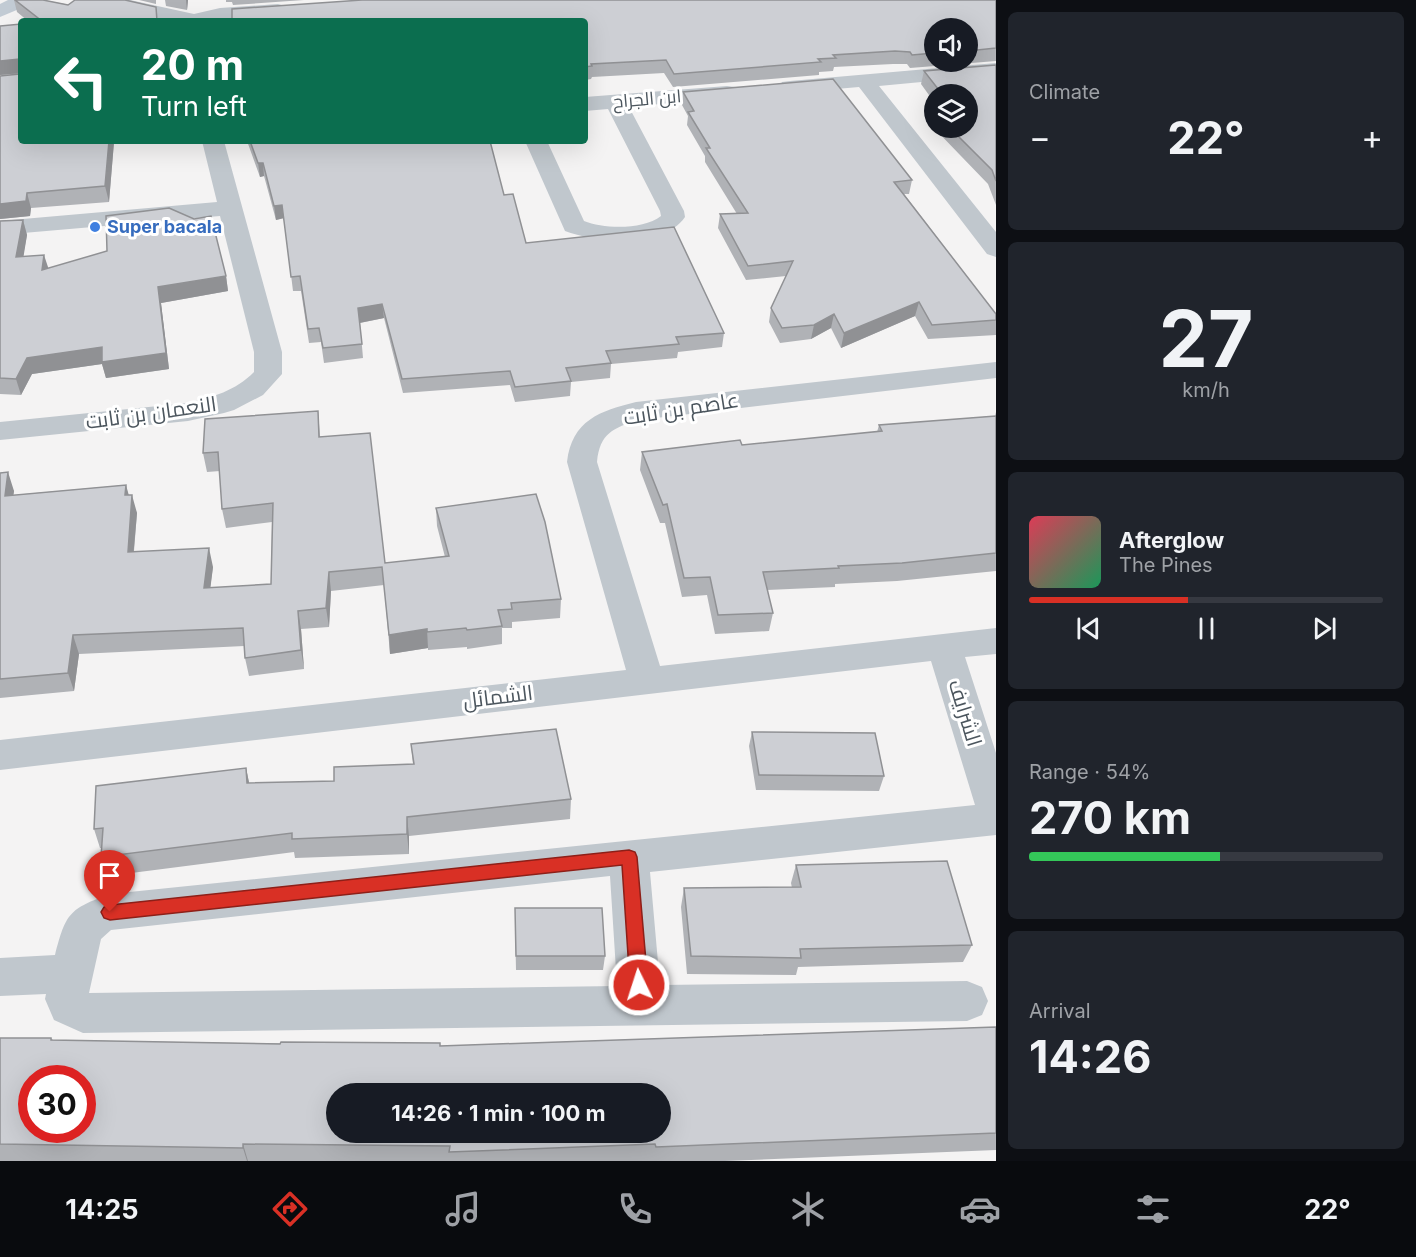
<!DOCTYPE html>
<html lang="en">
<head>
<meta charset="utf-8">
<style>
	body { margin:0; font-family:Inter,Cairo,sans-serif; background:#20242c; color:#f1f3f6; height:100vh; display:flex; flex-direction:column; font-size:22px; white-space:nowrap }
	* { box-sizing:border-box; margin:0 }
	p { font-size:20px; color:#9ea1a6 }
	.icon { flex:none; width:33px; height:33px; fill:none; stroke:currentColor; stroke-width:2; stroke-linecap:round; stroke-linejoin:round }
	.map { position:relative; flex:1; overflow:hidden }
	.side { display:flex; flex-direction:column; gap:12px; padding:12px; background:#0d0f14; width:420px }
	.side>* { flex:none }
	.top-card { position:absolute; left:18px; top:18px; width:570px; height:126px; border-radius:6px; box-shadow:0 6px 24px #0002; background:#0b6e4f; color:#fff; overflow:hidden }
	.buttons { position:absolute; left:924px; top:18px; display:grid; gap:12px }
	.buttons a { display:grid; place-items:center; width:54px; height:54px; border-radius:50%; background:#171b24; box-shadow:0 6px 24px #0002; font-size:30px }
	.speed { position:absolute; left:18px; top:1065px; display:flex; gap:12px; font-size:30px; font-weight:700; text-align:center }
	.speed>* { display:grid; place-content:center; width:78px; height:78px; border-radius:50%; background:#171b24; box-shadow:0 6px 24px #0002; line-height:1 }
	.speed .limit { border:9px solid #d22; background:#fff; color:#111 }
	.pin { position:absolute; display:grid; place-items:center; width:51px; height:51px; color:#fff; margin:-62px -26px; border-radius:50% 50% 50% 0; rotate:-45deg; box-shadow:0 0 6px #0007 }
	.pin .icon { rotate:45deg }
	.me { position:absolute; width:66px; margin:-33px; rotate:356deg; stroke-linejoin:round; filter:drop-shadow(0 0 4px #0008) }
	.turn { display:flex; align-items:center; gap:21px; height:126px; padding:0 24px; font-size:27px }
	.turn .icon { width:78px; height:78px; stroke-width:2.5 }
	.turn b { display:block; font-size:42px; line-height:51px }
	.big { font-size:45px; font-weight:700; line-height:1.1 }
	.side .tile { flex:1; display:flex; flex-direction:column; justify-content:center; gap:9px; min-width:0; padding:0 21px; border-radius:9px; background:#20242c }
	.side .dial { align-items:center; gap:0 }
	.dial b { font-size:78px; line-height:1 }
	.song { display:flex; align-items:center; gap:18px }
	.cover { width:72px; height:72px; border-radius:9px; background:linear-gradient(135deg,hsl(350 70% 55%),hsl(150 70% 35%)) }
	.played { height:6px; border-radius:3px; background:linear-gradient(90deg,#d93025 45%,#363941 45%) }
	.keys { display:flex; justify-content:space-around; direction:ltr }
	.heat { display:flex; justify-content:space-between; align-items:center; font-size:33px; direction:ltr }
	.charge { height:9px; border-radius:4px; background:linear-gradient(90deg,#34c759 54%,#363941 0) }
	.trip { position:absolute; left:326px; top:1083px; width:345px; height:60px; border-radius:30px; background:#171b24; box-shadow:0 6px 24px #0002; font-weight:700; line-height:60px; text-align:center }
	.tabs { display:flex; height:96px; justify-content:space-around; align-items:center; background:#090b0e; color:#9ea1a6 }
	.tabs .icon { width:42px; height:42px }
	.tabs .selected { color:#d93025 }
	.tabs b { font-size:27px; color:#f1f3f6 }
	main { display:flex; flex:1; min-height:0 }
	.map>svg:first-child { display:block }
	.lines { fill:none; stroke-linecap:round; stroke-linejoin:round }
	.minor { fill:#c0c7cd; fill-rule:evenodd }
	.secondary { fill:#c2cbd4; fill-rule:evenodd }
	.wall { fill:#b0b2b6; fill-rule:evenodd }
	.shaded-wall { fill:#909194 }
	.building { fill:#cdcfd4; stroke:#909194; stroke-width:1.5; fill-rule:evenodd }
	.route { fill:#d93025; stroke:#8d1f18; stroke-width:1.5 }
	.shop-dot { fill:#3f7fe0; stroke:#fff; stroke-width:2 }
	.labels { text-anchor:middle; stroke-width:6; stroke-linejoin:round; paint-order:stroke }
	.far-street-label { font-size:18px; fill:#4c565e; stroke:#fff }
	.far-shop-label { font-size:18px; font-weight:bold; fill:#366cbe; stroke:#fff; text-anchor:start }
	.street-label { font-size:21px; fill:#4c565e; stroke:#fff }
</style>
</head>
<body>
<main>
<div class="map">
<svg width="996" height="1161" viewBox="0 0 996 1161">
	<rect width="100%" height="100%" fill="#f4f3f3"/>
	<g class="lines">
		<path class="minor" d="M106,0H130L194,14L220,8L278,4L285,6L288,10L285,14L278,16L215,21H171L107,6L104,2Z
			M996,63V75L879,86L996,232V257L987,254L859,87L790,93L782,92L779,87L782,82L790,81Z
			M727,86L735,87L738,92L735,97L629,107L684,211L685,217C663,249 597,243 565,231L525,141H547L584,221C604,229 643,230 661,216L660,211L608,109L585,111V97Z
			M202,141H224L282,352V374L263,395L234,410L224,413L188,421L0,440V422L188,403C213,397 235,391 254,372V352L220,216L0,235V221L217,202Z
			M996,362V378L639,420C613,428 600,433 597,462L660,666L996,628V654L965,657L996,753V835L650,872L660,985L967,981L982,987L988,1001L982,1015L967,1021L83,1033L54,1020L45,999L46,994L0,996V958L55,955C66,913 69,909 110,894L975,805L931,661L0,770V740L626,670L567,462C572,420 600,411 636,402ZM610,876L617,986L89,993L101,939L111,930Z"/>
		<path class="secondary" d="M8,0H34L31,4L0,17V4Z"/>
	</g>
	<path class="wall" d="M14,0H43L158,21H28L17,12Z
		M139,0H156V4Z
		M165,0H188L187,10L166,6Z
		M226,0H304L233,5L232,2H226Z
		M996,0V61L910,68L907,64H893L834,67L833,71L819,72V75L673,87L664,73L592,77L591,79L585,80V21ZM934,28H968V62H934Z
		M21,24V141H118V142H114L109,202L31,208L30,216L0,219L19,74L0,75Z
		M996,65V205L988,184L933,127L934,123V128H968V94H934V102L921,84L924,71Z
		M683,92L912,180L909,194H904L996,314V335L928,339L915,316L841,348L831,328L811,339L780,343L769,322L771,308L786,276L746,280L718,228L720,214H737L705,162V156L687,125L688,116L682,105Z
		M247,141H490L504,195L526,243L724,333L722,347L678,352L677,358L611,364L610,378L571,382L570,396L515,402L510,385L403,393L384,318L360,323L363,358L324,363L321,342L309,343L301,291H293L284,218L276,220L264,176L260,177Z
		M23,220L27,235L23,256L48,268L226,276L228,291L161,303L169,369L106,378L102,364L32,374L21,395L0,394V221Z
		M318,411L320,436L385,563L445,557L437,526L436,508L561,599L560,618L512,622V628H502V644L467,649V647L428,650V648L390,654L384,585L331,591L329,627L301,629L304,669L249,676L245,658L244,646L79,654L74,691L0,698V473L14,491L13,495L126,485L128,495L137,513L134,551L213,567L210,588L271,584L272,522L226,528L222,509L220,471L207,472L203,453Z
		M996,412V571L897,581L835,584V587L767,590L773,613L769,631L715,634L707,595L682,597L665,523H660L640,470L642,452L742,445L877,432L879,425L995,416Z
		M752,732L884,776L879,791L756,790L749,746Z
		M411,744L571,799L570,819L409,836V854L295,858L294,852L108,876L101,857L102,848H100L94,829L246,768L249,783L334,781L413,764Z
		M796,865L972,945L963,962L798,967L796,975L687,974L681,907L684,888H792L791,883Z
		M515,922L605,956L603,970H516Z
		M996,1027V1150L725,1161H0V1038H51L53,1040L440,1046Z"/>
	<path class="shaded-wall" d="M186,0H188L187,10Z
		M19,59L21,73L0,75V61Z
		M109,141H113L114,142L109,202L105,186Z
		M258,163H263L264,176L260,177Z
		M27,193L31,208L30,216L0,219V204Z
		M282,205L284,218L276,220L274,206Z
		M23,220L27,235L21,272L16,257Z
		M44,255L49,270H42Z
		M226,276L228,291L161,303L169,369L106,378L102,364L32,374L21,395L16,379L27,358L158,287Z
		M919,302L915,316L841,348L844,333Z
		M382,304L384,318L359,323L358,308Z
		M834,314L831,328L811,339L814,325Z
		M8,472L14,491L11,514L5,496Z
		M126,485L131,503L125,495Z
		M132,495L137,513L132,570L128,552Z
		M209,548L213,567L208,607L204,588Z
		M329,572L331,591L329,627L326,608Z
		M298,611L301,629L304,669L301,650Z
		M427,629L428,648L390,654L389,635Z
		M73,635L79,654L74,691L68,673Z
		M246,768L250,787L247,783Z
		M407,817L409,836V854L407,834Z
		M243,1144L248,1161H247L243,1148Z"/>
	<path class="building" d="M15,0H43L68,5L75,0H125L156,7L157,21H42Z
		M362,0H996V48L968,51V28H934V53L912,55L910,52L895,51L833,55L836,58L818,59L821,62L674,74L666,60L591,64L592,66L585,67V21H232V9Z
		M21,24V141H109L105,186L27,193L26,201L0,204V76L19,74V59L0,61V26Z
		M996,65V181L992,170L950,128H968V94H942L924,71Z
		M833,79L912,180L894,182L996,314V320L932,325L919,302L844,333L834,314L814,325L782,328L771,308L793,261L748,266L720,214L748,213L706,148H710L688,112L694,111L683,92Z
		M250,141H490L504,195L513,194L526,243L674,227L724,333L676,337L679,344L606,351L611,363L566,368L571,381L515,387L510,371L402,379L382,304L358,308L362,344L323,348L319,328L308,329L300,276L291,277L282,205L274,206L263,163H258Z
		M169,208L194,219L211,216L226,276L158,287L166,353L102,362V347L27,358L16,379L0,378V221L23,220L16,257L44,255L42,270L107,251L106,216Z
		M318,411L319,437L370,433L385,563L449,556L436,508L536,494L545,522L561,599L511,603L512,609L498,610L502,626L467,630L466,628L427,632V629L389,635L382,567L329,572L326,608L298,611L301,650L245,658L243,628L73,635L68,673L0,679V473L8,472L5,496L126,485L125,495H132L128,552L209,548L204,588L271,584L273,503L222,509L218,452L203,453L205,419Z
		M996,416V553L902,563L838,566L839,568L763,572L773,613L718,615L710,577L684,578L667,504L663,505L642,452L740,440L742,445L882,431L879,425Z
		M556,729L571,799L407,817V834L292,839V833L101,857L103,828L94,829L96,786L246,768L247,783L334,781V767L414,764L411,744Z
		M752,732L875,733L884,776L759,775Z
		M947,861L972,945L800,949L801,958L691,956L684,888L801,887L796,865Z
		M515,908H602L605,956H516Z
		M996,1027V1133L656,1147L655,1144L449,1152L450,1146L243,1144V1148L0,1144V1038H51V1040L280,1044L281,1042L440,1043V1046ZM32,1078H82V1130H32ZM336,1094H660V1132H336Z"/>
	<path class="route" d="M629,850L635,852L637,857L648,985L645,990L639,993L632,990L630,985L622,865L110,920L104,918L101,912L104,907L110,905Z"/>
	<circle class="shop-dot" cx="95" cy="227" r="6"/>
	<g class="labels">
		<g class="far-street-label">
			<text transform="translate(647 99) rotate(-5)" y="6">ابن الجراح</text>
		</g>
		<g class="far-shop-label">
			<text x="107" y="233">Super bacala</text>
		</g>
		<g class="street-label">
			<text transform="translate(681 409) rotate(-9)" y="7">عاصم بن ثابت</text>
			<text transform="translate(151 413) rotate(-8)" y="7">النعمان بن ثابت</text>
			<text transform="translate(498 697) rotate(-7)" y="7">الشمائل</text>
			<text transform="translate(965 713) rotate(73)" y="7">الشرايف</text>
		</g>
	</g>
</svg>
<div class="buttons">
<a><svg class="icon" aria-label="sound" viewBox="0 0 24 24"><path d="M4 9h4l5-4v14l-5-4H4zM17 9q2 3 0 6"/></svg></a>
<a><svg class="icon" aria-label="layers" viewBox="0 0 24 24"><path d="M12 4l9 5-9 5-9-5zM3 14l9 5 9-5"/></svg></a>
</div>
<div class="speed"><div class="limit">30</div></div>
<div class="pin" style="left:110px;top:912px;background:#d93025"><svg class="icon" aria-label="arrive" viewBox="0 0 24 24"><path d="M6 21V4h12l-3 4 3 4H6"/></svg></div>
<svg class="me" style="left:639px;top:985px" viewBox="-20 -20 40 40"><circle r="17" fill="#d93025" stroke="#fff" stroke-width="3"/><path d="M0-11L8 9 0 5-8 9z" fill="#fff"/></svg>
<div class="trip">14:26 · 1 min · 100 m</div>
<div class="top-card">
<div class="turn"><svg class="icon" aria-label="left" viewBox="0 0 24 24"><path d="M17 20v-9H6M10 6l-5 5 5 5"/></svg><div><b>20 m</b>Turn left</div></div>
</div>
</div>
<section class="side">
<div class="tile"><p>Climate</p>
<div class="heat"><a>−</a><b class="big">22°</b><a>+</a></div>
</div>
<div class="tile dial"><b>27</b><p>km/h</p></div>
<div class="tile">
<div class="song"><i class="cover"></i><div><b>Afterglow</b><p>The Pines</p></div></div>
<div class="played"></div>
<div class="keys"><svg class="icon" aria-label="previous" viewBox="0 0 24 24"><path d="M18 5L8 12l10 7zM5 5v14"/></svg><svg class="icon" aria-label="pause" viewBox="0 0 24 24"><path d="M8 5v14M16 5v14"/></svg><svg class="icon" aria-label="next" viewBox="0 0 24 24"><path d="M6 5l10 7-10 7zM19 5v14"/></svg></div>
</div>
<div class="tile"><p>Range · 54%</p><b class="big">270 km</b><div class="charge"></div></div>
<div class="tile"><p>Arrival</p><b class="big">14:26</b></div>
</section>
</main>
<nav class="tabs">
<b>14:25</b>
<svg class="icon selected" aria-label="directions" viewBox="0 0 24 24"><path d="M12 3l9 9-9 9-9-9zM9 14v-3h6M13 9l2 2-2 2"/></svg>
<svg class="icon" aria-label="music" viewBox="0 0 24 24"><path d="M9 18V5l10-2v13"/><circle cx="6" cy="18" r="3"/><circle cx="16" cy="16" r="3"/></svg>
<svg class="icon" aria-label="phone" viewBox="0 0 24 24"><path d="M5 4h4l2 5-3 2q2 4 5 5l2-3 5 2v4C11 20 4 13 5 4z"/></svg>
<svg class="icon" aria-label="climate" viewBox="0 0 24 24"><path d="M12 3v18M4 7l16 10M4 17L20 7"/></svg>
<svg class="icon" aria-label="car" viewBox="0 0 24 24"><path d="M5 17H2v-5l4-1 3-4h7l3 4 3 1v5h-3M9 17h6M6 11h13"/><circle cx="7" cy="17" r="2"/><circle cx="17" cy="17" r="2"/></svg>
<svg class="icon" aria-label="filters" viewBox="0 0 24 24"><path d="M4 7h16M4 17h16"/><circle cx="9" cy="7" r="2"/><circle cx="15" cy="17" r="2"/></svg>
<b>22°</b>
</nav>
</body>
</html>
